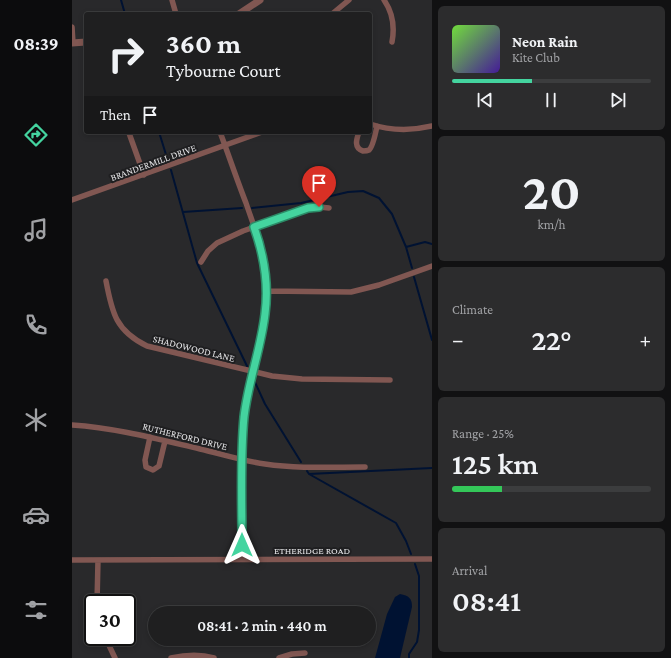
<!DOCTYPE html>
<html lang="en">
<head>
<meta charset="utf-8">
<style>
	body { margin:0; font-family:"Crimson Pro",serif; background:#2c2c2d; color:#f1f3f6; height:100vh; display:flex; flex-direction:column; font-size:15px; white-space:nowrap }
	* { box-sizing:border-box; margin:0 }
	p { font-size:13px; color:#a1a2a5 }
	.icon { flex:none; width:22px; height:22px; fill:none; stroke:currentColor; stroke-width:2; stroke-linecap:round; stroke-linejoin:round }
	.map { position:relative; flex:1; overflow:hidden }
	.panel { display:flex; flex-direction:column; gap:6px; padding:6px; background:#111112; width:239px }
	.panel>* { flex:none }
	.banner { position:absolute; left:12px; top:12px; width:288px; height:122px; border-radius:4px; box-shadow:0 2px 6px #0003,0 0 0 1px #3c3d3e; background:#1f1f20; color:#f1f3f6; overflow:hidden }
	.speed { position:absolute; left:12px; top:594px; display:flex; gap:8px; font-size:20px; font-weight:700; text-align:center }
	.speed>* { display:grid; place-content:center; width:52px; height:52px; border-radius:50%; background:#1f1f20; box-shadow:0 2px 6px #0003,0 0 0 1px #3c3d3e; line-height:1 }
	.speed .limit { border:2px solid #111; border-radius:6px; background:#fff; color:#111 }
	.pin { position:absolute; display:grid; place-items:center; width:34px; height:34px; color:#fff; margin:-41px -17px; border-radius:50% 50% 50% 0; rotate:-45deg; box-shadow:0 0 4px #0007 }
	.pin .icon { rotate:45deg }
	.me { position:absolute; width:44px; margin:-22px; rotate:0deg; stroke-linejoin:round; filter:drop-shadow(0 0 3px #0008) }
	.turn { display:flex; align-items:center; gap:14px; height:84px; padding:0 16px; font-size:18px }
	.turn .icon { width:52px; height:52px; stroke-width:2.5 }
	.turn b { display:block; font-size:28px; line-height:34px }
	.then { display:flex; align-items:center; height:38px; padding:0 16px; background:#0003; gap:8px; font-size:15px }
	.big { font-size:30px; font-weight:600; line-height:1.1 }
	.panel .widget { flex:1; display:flex; flex-direction:column; justify-content:center; gap:6px; min-width:0; padding:0 14px; border-radius:6px; background:#2c2c2d }
	.panel .dial { align-items:center; gap:0 }
	.dial b { font-size:52px; line-height:1 }
	.song { display:flex; align-items:center; gap:12px }
	.cover { width:48px; height:48px; border-radius:6px; background:linear-gradient(135deg,hsl(100 70% 55%),hsl(260 70% 35%)) }
	.played { height:4px; border-radius:2px; background:linear-gradient(90deg,#44d49f 40%,#3c3d3e 40%) }
	.keys { display:flex; justify-content:space-around; direction:ltr }
	.heat { display:flex; justify-content:space-between; align-items:center; font-size:22px; direction:ltr }
	.charge { height:6px; border-radius:3px; background:linear-gradient(90deg,#34c759 25%,#3c3d3e 0) }
	.trip { position:absolute; left:76px; top:606px; width:228px; height:40px; border-radius:20px; background:#1f1f20; box-shadow:0 2px 6px #0003,0 0 0 1px #3c3d3e; font-weight:600; line-height:40px; text-align:center }
	main { display:flex; flex:1; min-height:0 }
	.dock { display:flex; flex-direction:column; width:72px; justify-content:space-around; align-items:center; background:#0c0c0d; color:#a1a2a5 }
	.dock .icon { width:28px; height:28px }
	.dock .selected { color:#44d49f }
	.dock b { font-size:18px; color:#f1f3f6 }
	.map>svg:first-child { display:block }
	.water { fill:#001232 }
	.lines { fill:none; stroke-linecap:round; stroke-linejoin:round }
	.stream { stroke:#001232; stroke-width:2 }
	.minor { stroke:#815752; stroke-width:5.5 }
	.tertiary { stroke:#815752; stroke-width:7 }
	.route-casing { stroke:#2c8a67; stroke-width:10 }
	.route { stroke:#44d49f; stroke-width:7 }
	.labels { text-anchor:middle; stroke-width:4; stroke-linejoin:round; paint-order:stroke }
	.street-label { font-size:10px; fill:#e4e4e6; stroke:#1f1f21 }
</style>
</head>
<body>
<main>
<nav class="dock">
<b>08:39</b>
<svg class="icon selected" aria-label="directions" viewBox="0 0 24 24"><path d="M12 3l9 9-9 9-9-9zM9 14v-3h6M13 9l2 2-2 2"/></svg>
<svg class="icon" aria-label="music" viewBox="0 0 24 24"><path d="M9 18V5l10-2v13"/><circle cx="6" cy="18" r="3"/><circle cx="16" cy="16" r="3"/></svg>
<svg class="icon" aria-label="phone" viewBox="0 0 24 24"><path d="M5 4h4l2 5-3 2q2 4 5 5l2-3 5 2v4C11 20 4 13 5 4z"/></svg>
<svg class="icon" aria-label="climate" viewBox="0 0 24 24"><path d="M12 3v18M4 7l16 10M4 17L20 7"/></svg>
<svg class="icon" aria-label="car" viewBox="0 0 24 24"><path d="M5 17H2v-5l4-1 3-4h7l3 4 3 1v5h-3M9 17h6M6 11h13"/><circle cx="7" cy="17" r="2"/><circle cx="17" cy="17" r="2"/></svg>
<svg class="icon" aria-label="filters" viewBox="0 0 24 24"><path d="M4 7h16M4 17h16"/><circle cx="9" cy="7" r="2"/><circle cx="15" cy="17" r="2"/></svg>
</nav>
<div class="map">
<svg width="360" height="658" viewBox="0 0 360 658">
	<rect width="100%" height="100%" fill="#29292b"/>
	<path class="water" d="M328,594C337,596 340,598 340,607L328,658H303L315,614L323,597Z"/>
	<g class="lines">
		<path class="stream" d="M49,0L53,14
			M87,132L96,161
			M99,170L125,263L175,366
			M180,208L229,203L276,192L291,191L307,198L320,214L334,247L340,268
			M111,212L170,208
			M334,247L353,242L360,244
			M342,277L360,340
			M181,378L193,404L229,462
			M235,471L237,474L324,523L334,541L339,554
			M237,474L360,468
			M337,658V654L345,642L347,630V576L343,564"/>
		<path class="minor" d="M100,0L104,14
			M312,0C321,13 323,26 320,42
			M260,14L277,0
			M0,27L1,43
			M298,124C319,131 339,131 360,126
			M148,132C157,156 165,180 174,203C182,227 192,251 194,276C198,318 181,357 175,398C167,451 171,506 171,559
			M287,132C285,138 281,148 291,151C292,151 295,151 297,150C301,147 304,131 305,126
			M57,133L72,175
			M0,200L190,132
			M129,262L136,251L145,243L171,231L236,208L247,207L257,208
			M34,281C40,313 44,331 75,346L200,376L230,379L318,380
			M194,291L279,292L307,285L360,266
			M0,425C44,428 85,439 128,449C149,454 171,461 193,464C226,469 260,467 293,467
			M78,437L73,460L74,467L81,470L87,466L93,441
			M0,560L360,559
			M25,603L26,560
			M33,637L43,658
			M99,658C113,655 128,654 142,658
			M207,658L220,654L233,653"/>
		<path class="tertiary" d="M167,14L188,0
			M0,43L14,42"/>
	</g>
	<g class="lines">
		<defs>
			<path id="route" d="M170,545C170,502 168,459 172,417C176,382 189,349 193,314C197,284 192,255 182,227L236,208L247,207"/>
		</defs>
		<use href="#route" class="route-casing"/>
		<use href="#route" class="route"/>
	</g>
	<g class="labels">
		<g class="street-label">
			<text transform="translate(81 162) rotate(-20)" y="4">BRANDERMILL DRIVE</text>
			<text transform="translate(122 348) rotate(14)" y="4">SHADOWOOD LANE</text>
			<text transform="translate(113 436) rotate(14)" y="4">RUTHERFORD DRIVE</text>
			<text x="240" y="554">ETHERIDGE ROAD</text>
		</g>
	</g>
</svg>
<div class="speed"><div class="limit">30</div></div>
<div class="pin" style="left:247px;top:207px;background:#d93025"><svg class="icon" aria-label="arrive" viewBox="0 0 24 24"><path d="M6 21V4h12l-3 4 3 4H6"/></svg></div>
<svg class="me" style="left:170px;top:545px" viewBox="-20 -20 40 40"><path d="M0-17L14 15 0 8-14 15z" fill="#44d49f" stroke="#fff" stroke-width="4"/></svg>
<div class="trip">08:41 · 2 min · 440 m</div>
<div class="banner">
<div class="turn"><svg class="icon" aria-label="right" viewBox="0 0 24 24"><path d="M7 20v-9h11M14 6l5 5-5 5"/></svg><div><b>360 m</b>Tybourne Court</div></div>
<div class="then">Then<svg class="icon" aria-label="arrive" viewBox="0 0 24 24"><path d="M6 21V4h12l-3 4 3 4H6"/></svg></div>
</div>
</div>
<section class="panel">
<div class="widget">
<div class="song"><i class="cover"></i><div><b>Neon Rain</b><p>Kite Club</p></div></div>
<div class="played"></div>
<div class="keys"><svg class="icon" aria-label="previous" viewBox="0 0 24 24"><path d="M18 5L8 12l10 7zM5 5v14"/></svg><svg class="icon" aria-label="pause" viewBox="0 0 24 24"><path d="M8 5v14M16 5v14"/></svg><svg class="icon" aria-label="next" viewBox="0 0 24 24"><path d="M6 5l10 7-10 7zM19 5v14"/></svg></div>
</div>
<div class="widget dial"><b>20</b><p>km/h</p></div>
<div class="widget"><p>Climate</p>
<div class="heat"><a>−</a><b class="big">22°</b><a>+</a></div>
</div>
<div class="widget"><p>Range · 25%</p><b class="big">125 km</b><div class="charge"></div></div>
<div class="widget"><p>Arrival</p><b class="big">08:41</b></div>
</section>
</main>
</body>
</html>
